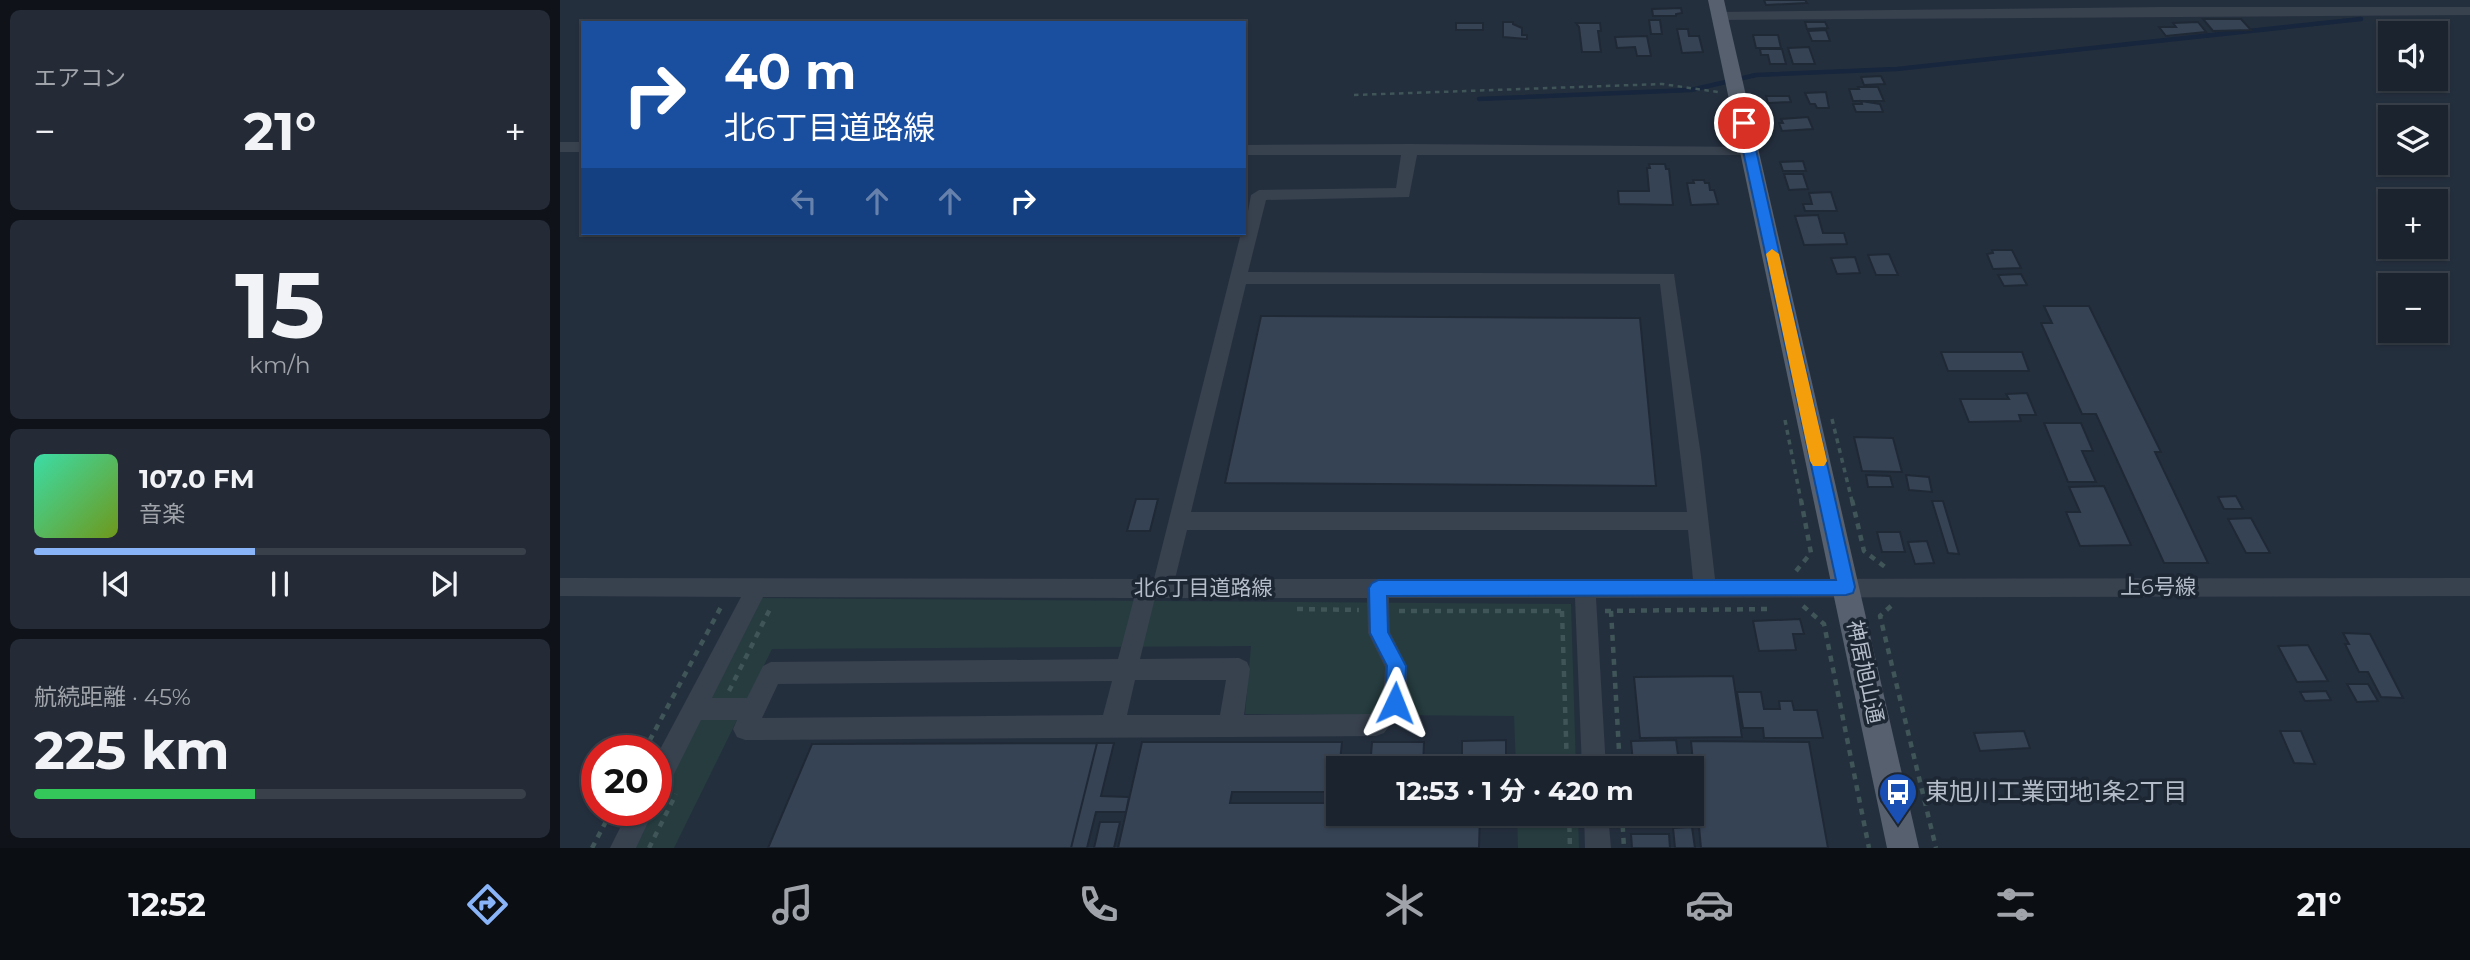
<!DOCTYPE html>
<html lang="ja">
<head>
<meta charset="utf-8">
<style>
	body { margin:0; font-family:Montserrat,"Noto Sans JP",sans-serif; background:#242b36; color:#f1f3f6; height:100vh; display:flex; flex-direction:column; font-size:26px; white-space:nowrap }
	* { box-sizing:border-box; margin:0 }
	p { font-size:23px; color:#a0a4aa }
	.icon { flex:none; width:38px; height:38px; fill:none; stroke:currentColor; stroke-width:2; stroke-linecap:round; stroke-linejoin:round }
	.map { position:relative; flex:1; overflow:hidden }
	.sheet { display:flex; flex-direction:column; gap:10px; padding:10px; background:#0f1319; width:560px }
	.sheet>* { flex:none }
	.guide { position:absolute; left:21px; top:21px; width:665px; height:214px; border-radius:0px; box-shadow:0 2px 5px #0004,0 0 0 2px #39404a; background:#1a4fa0; color:#fff; overflow:hidden }
	.buttons { position:absolute; left:1818px; top:21px; display:grid; gap:14px }
	.buttons a { display:grid; place-items:center; width:70px; height:70px; border-radius:0px; background:#1b232e; box-shadow:0 2px 5px #0004,0 0 0 2px #39404a; font-size:35px }
	.speed { position:absolute; left:21px; top:735px; display:flex; gap:14px; font-size:35px; font-weight:700; text-align:center }
	.speed>* { display:grid; place-content:center; width:91px; height:91px; border-radius:50%; background:#1b232e; box-shadow:0 2px 5px #0004,0 0 0 2px #39404a; line-height:1 }
	.speed .limit { border:10px solid #d22; background:#fff; color:#111 }
	.pin { position:absolute; display:grid; place-items:center; width:60px; height:60px; color:#fff; margin:-30px; border:4px solid #fff; border-radius:50%; box-shadow:0 2px 7px #0007 }
	.me { position:absolute; width:77px; margin:-38px; rotate:2deg; stroke-linejoin:round; filter:drop-shadow(0 0 5px #0008) }
	.turn { display:flex; align-items:center; gap:24px; height:147px; padding:0 28px; font-size:32px }
	.turn .icon { width:91px; height:91px; stroke-width:2.5 }
	.turn b { display:block; font-size:49px; line-height:60px }
	.lanes { display:flex; align-items:center; height:66px; padding:0 28px; background:#0003; justify-content:center; gap:35px; direction:ltr }
	.lanes .off { opacity:.35 }
	.big { font-size:52px; font-weight:700; line-height:1.1 }
	.sheet .widget { flex:1; display:flex; flex-direction:column; justify-content:center; gap:10px; min-width:0; padding:0 24px; border-radius:10px; background:#242b36 }
	.sheet .dial { align-items:center; gap:0 }
	.dial b { font-size:91px; line-height:1 }
	.song { display:flex; align-items:center; gap:21px }
	.cover { width:84px; height:84px; border-radius:10px; background:linear-gradient(135deg,hsl(160 70% 55%),hsl(80 70% 35%)) }
	.played { height:7px; border-radius:4px; background:linear-gradient(90deg,#8ab4f8 45%,#39404a 45%) }
	.keys { display:flex; justify-content:space-around; direction:ltr }
	.heat { display:flex; justify-content:space-between; align-items:center; font-size:38px; direction:ltr }
	.charge { height:10px; border-radius:5px; background:linear-gradient(90deg,#34c759 45%,#39404a 0) }
	.trip { position:absolute; left:766px; top:756px; width:378px; height:70px; border-radius:0px; background:#1b232e; box-shadow:0 2px 5px #0004,0 0 0 2px #39404a; font-weight:700; line-height:70px; text-align:center }
	.menu { display:flex; height:112px; justify-content:space-around; align-items:center; background:#0b0e12; color:#a0a4aa }
	.menu .icon { width:49px; height:49px }
	.menu .on { color:#8ab4f8 }
	.menu b { font-size:32px; color:#f1f3f6 }
	main { display:flex; flex:1; min-height:0 }
	.map>svg:first-child { display:block }
	.green { fill:#263c3f }
	.lines { fill:none; stroke-linecap:round; stroke-linejoin:round }
	.stream { stroke:#17263c; stroke-width:4.5 }
	.building { fill:#364354; stroke:#1f2835; stroke-width:2 }
	.path-far2 { stroke:#3f5557; stroke-width:2.5; stroke-dasharray:4.5 4.5; stroke-linecap:butt }
	.path-far1 { stroke:#3f5557; stroke-width:3.5; stroke-dasharray:5 5; stroke-linecap:butt }
	.path { stroke:#3f5557; stroke-width:4.5; stroke-dasharray:6 6; stroke-linecap:butt }
	.minor { fill:#38414e; fill-rule:evenodd }
	.major { fill:#56606e; fill-rule:evenodd }
	.route { fill:#1a73e8; stroke:#114b97; stroke-width:2 }
	.slow { fill:#f59e0b }
	.labels { text-anchor:middle; stroke-width:7; stroke-linejoin:round; paint-order:stroke }
	.street-label { font-size:21px; fill:#b4bcc9; stroke:#1d2633 }
	.near-poi-label { font-size:24px; fill:#b4bcc9; stroke:#1d2633; text-anchor:start }
</style>
</head>
<body>
<main>
<section class="sheet">
<div class="widget"><p>エアコン</p>
<div class="heat"><a>−</a><b class="big">21°</b><a>+</a></div>
</div>
<div class="widget dial"><b>15</b><p>km/h</p></div>
<div class="widget">
<div class="song"><i class="cover"></i><div><b>107.0 FM</b><p>音楽</p></div></div>
<div class="played"></div>
<div class="keys"><svg class="icon" aria-label="previous" viewBox="0 0 24 24"><path d="M18 5L8 12l10 7zM5 5v14"/></svg><svg class="icon" aria-label="pause" viewBox="0 0 24 24"><path d="M8 5v14M16 5v14"/></svg><svg class="icon" aria-label="next" viewBox="0 0 24 24"><path d="M6 5l10 7-10 7zM19 5v14"/></svg></div>
</div>
<div class="widget"><p>航続距離 · 45%</p><b class="big">225 km</b><div class="charge"></div></div>
</section>
<div class="map">
<svg width="1910" height="848" viewBox="0 0 1910 848">
	<rect width="100%" height="100%" fill="#242f3e"/>
	<path class="green" d="M202,598L1011,604L1016,768H956L954,716L685,714L691,646L212,649L114,848H75Z
		M957,814H1018L1019,848H958Z"/>
	<g class="lines">
		<path class="stream" d="M919,99L1131,90L1196,75L1337,69L1801,19"/>
	</g>
	<path class="building" d="M1204,0H1245L1247,3L1206,5Z
		M1121,8L1122,13L1116,14V16H1093L1092,9Z
		M1643,19H1681L1691,30L1653,31Z
		M1089,20H1100L1102,34H1091Z
		M943,22H953V24L962,28V35H967V39L943,37Z
		M1245,22H1265L1268,28L1247,29Z
		M1638,22L1646,32L1606,36L1599,27H1616L1613,23Z
		M896,23H923V30H896Z
		M1016,23H1040L1041,31H1038L1041,52H1022L1019,27Z
		M1117,29H1128L1129,36H1139L1143,52L1122,53Z
		M1266,30L1270,41H1252L1248,31Z
		M1193,35H1218L1221,48H1196Z
		M1087,36L1091,56H1077L1075,47L1057,48L1055,37Z
		M1249,47L1255,64H1233L1228,48Z
		M1200,49H1222L1226,64H1210L1208,55H1201Z
		M1321,76L1325,84L1304,85L1301,77Z
		M1298,87H1318L1324,101H1293L1289,89H1299Z
		M1266,92L1269,108H1257L1255,104H1250L1245,93Z
		M1206,96H1229L1231,102L1208,103Z
		M1301,101L1320,104L1323,112H1296L1293,104H1302Z
		M1248,117L1253,129L1222,131L1219,123H1223L1221,119Z
		M1243,161L1246,171H1223L1220,162Z
		M1089,164H1105L1106,169H1109L1113,205L1059,204L1058,191H1089L1087,168H1090Z
		M1224,174H1243L1248,189L1229,190Z
		M1133,180H1144L1145,183H1149L1150,190H1154L1158,204L1131,205L1127,183H1134Z
		M1271,192L1277,211H1245L1243,204H1252L1249,193Z
		M1258,215L1263,233H1284L1287,244L1244,245L1235,216Z
		M1432,250H1452L1461,268L1433,269L1427,254L1433,253Z
		M1329,254L1338,275H1316L1308,255Z
		M1295,257L1300,273L1277,274L1271,258Z
		M1461,274L1467,285L1444,286L1438,275Z
		M1484,306H1529L1601,452H1595L1648,563H1604L1536,414H1522L1481,323H1492Z
		M701,316L1080,318L1096,486L665,483Z
		M1381,352H1462L1469,371H1388Z
		M1467,393L1476,415H1459L1461,421L1409,422L1400,399H1449L1446,394Z
		M1484,423H1521L1533,451H1522L1536,482H1508Z
		M1294,437L1333,438L1342,472L1302,471Z
		M1306,475L1330,476L1333,487H1308Z
		M1346,475L1369,477L1372,492L1349,490Z
		M1544,486L1571,545L1520,546L1506,512H1520L1509,487Z
		M1676,496L1683,509H1664L1658,497Z
		M576,499H598L590,531H567Z
		M1372,501H1383L1399,554L1388,553Z
		M1691,518L1710,553H1686L1668,519Z
		M1317,532H1340L1345,552H1322Z
		M1367,541L1374,563L1355,564L1348,542Z
		M1240,619L1244,634H1233L1236,650L1199,651L1193,621Z
		M1783,633L1810,634L1843,698L1821,697L1808,672H1799L1785,644H1789Z
		M1748,645L1768,681L1737,682L1718,646Z
		M1173,676L1182,737L1080,738L1074,677Z
		M1787,684H1808L1818,701L1797,702Z
		M1766,691L1771,700L1745,701L1740,692Z
		M1177,692H1201L1204,709H1220L1219,701H1232L1234,710H1257L1263,738H1204L1203,728H1183Z
		M1464,731L1470,748L1420,751L1414,733Z
		M1720,731H1741L1755,764L1734,763Z
		M946,740V768H902V741Z
		M1116,740L1119,762L1073,763L1071,741Z
		M1131,741L1249,742L1268,848H1141Z
		M582,742H782L777,792H672L670,803H779V814H920L919,848H558Z
		M812,742H864L863,768H810Z
		M537,743L511,848H208L252,744Z
		M537,743H554L541,796L569,797L566,812H536L527,848H511Z
		M540,822H560L554,848H534Z
		M1132,827L1135,848H1115L1113,828Z
		M1071,834H1109L1110,848H1072Z"/>
	<g class="lines">
		<path class="path-far2" d="M794,95L1102,84L1158,92"/>
		<path class="path-far1" d="M1272,419L1292,501
			M1225,420L1241,501"/>
		<path class="path" d="M1292,500L1304,551L1329,570
			M1236,571L1251,553L1241,500
			M1243,606L1264,624L1309,848
			M1331,606L1320,616L1376,848
			M737,609L799,610
			M839,611H1006
			M1002,611L1007,768
			M1045,611L1209,609
			M1051,611L1060,768
			M169,691L211,607
			M84,751L162,605
			M1009,814L1010,848
			M1062,814L1064,848
			M32,848L52,810
			M89,848L116,794"/>
		<path class="minor" d="M1602,7H1910V15L1160,20L1153,16L1160,12Z
			M0,142H23V152H0Z
			M850,144L1195,147L1198,150L1195,153L1190,155H857L849,197L706,200L688,272L1114,274L1141,456L1155,579L1910,578V596L1036,598L1046,768H1022L1015,598H829L830,632L847,666V703L824,733L816,736L185,740L177,737L173,729L177,720H141L105,792L96,795V757L181,597L0,596V578L594,579L681,233H684L691,195L699,190L836,188L841,155H684V145ZM686,284H1100L1127,512H631ZM627,530H1128L1133,579H615ZM203,597L574,598L558,659L211,662L203,666L187,698H152ZM595,598H807L808,633L825,667L823,699L811,714L684,715L690,669L687,662L679,658L580,659ZM575,680H666L660,715H567ZM552,681L543,715L202,718L218,684Z
			M69,810H94L76,848H50Z
			M1024,814H1048L1051,848H1025Z"/>
		<path class="major" d="M1148,0H1164L1359,848H1327Z"/>
	</g>
	<path class="route" d="M1184,119L1190,123L1295,587L1293,593L1286,595L827,596L828,632L846,666L844,703L841,710L835,712L828,710L825,703L827,666L810,633L809,588L812,583L818,580H1276L1177,123Z"/>
	<path class="slow" d="M1212,249L1219,254L1267,461L1264,466H1253L1250,461L1206,254Z"/>
	<defs>
		<symbol id="bus-pin" viewBox="-11 -11 22 30"><path d="M0 17L-7.5 6A9.5 9.5 0 1 1 7.5 6Z" fill="#1a4fb4" stroke="#1d2633"/><path d="M-5-6H5V4H4V6H2V4H-2V6H-4V4H-5ZM-3.5-4V0h7V-4ZM-3.5 1.2v1.5H-2V1.2ZM2 1.2v1.5H3.5V1.2Z" fill="#fff"/></symbol>
	</defs>
	<g fill-rule="evenodd">
		<use href="#bus-pin" x="1316" y="770" width="44" height="60"/>
	</g>
	<g class="labels">
		<g class="street-label">
			<text x="1598" y="594">上6号線</text>
			<text x="643" y="595">北6丁目道路線</text>
			<text transform="translate(1305 672) rotate(78)" y="7">神居旭山通</text>
		</g>
		<g class="near-poi-label">
			<text x="1365" y="800">東旭川工業団地1条2丁目</text>
		</g>
	</g>
</svg>
<div class="buttons">
<a><svg class="icon" aria-label="sound" viewBox="0 0 24 24"><path d="M4 9h4l5-4v14l-5-4H4zM17 9q2 3 0 6"/></svg></a>
<a><svg class="icon" aria-label="layers" viewBox="0 0 24 24"><path d="M12 4l9 5-9 5-9-5zM3 14l9 5 9-5"/></svg></a>
<a>+</a>
<a>−</a>
</div>
<div class="speed"><div class="limit">20</div></div>
<div class="pin" style="left:1184px;top:123px;background:#d93025"><svg class="icon" aria-label="arrive" viewBox="0 0 24 24"><path d="M6 21V4h12l-3 4 3 4H6"/></svg></div>
<svg class="me" style="left:835px;top:703px" viewBox="-20 -20 40 40"><path d="M0-17L14 15 0 8-14 15z" fill="#1a73e8" stroke="#fff" stroke-width="4"/></svg>
<div class="trip">12:53 · 1 分 · 420 m</div>
<div class="guide">
<div class="turn"><svg class="icon" aria-label="right" viewBox="0 0 24 24"><path d="M7 20v-9h11M14 6l5 5-5 5"/></svg><div><b>40 m</b>北6丁目道路線</div></div>
<div class="lanes"><svg class="icon off" aria-label="left" viewBox="0 0 24 24"><path d="M17 20v-9H6M10 6l-5 5 5 5"/></svg><svg class="icon off" aria-label="ahead" viewBox="0 0 24 24"><path d="M12 20V5M6 11l6-6 6 6"/></svg><svg class="icon off" aria-label="ahead" viewBox="0 0 24 24"><path d="M12 20V5M6 11l6-6 6 6"/></svg><svg class="icon" aria-label="right" viewBox="0 0 24 24"><path d="M7 20v-9h11M14 6l5 5-5 5"/></svg></div>
</div>
</div>
</main>
<nav class="menu">
<b>12:52</b>
<svg class="icon on" aria-label="directions" viewBox="0 0 24 24"><path d="M12 3l9 9-9 9-9-9zM9 14v-3h6M13 9l2 2-2 2"/></svg>
<svg class="icon" aria-label="music" viewBox="0 0 24 24"><path d="M9 18V5l10-2v13"/><circle cx="6" cy="18" r="3"/><circle cx="16" cy="16" r="3"/></svg>
<svg class="icon" aria-label="phone" viewBox="0 0 24 24"><path d="M5 4h4l2 5-3 2q2 4 5 5l2-3 5 2v4C11 20 4 13 5 4z"/></svg>
<svg class="icon" aria-label="climate" viewBox="0 0 24 24"><path d="M12 3v18M4 7l16 10M4 17L20 7"/></svg>
<svg class="icon" aria-label="car" viewBox="0 0 24 24"><path d="M5 17H2v-5l4-1 3-4h7l3 4 3 1v5h-3M9 17h6M6 11h13"/><circle cx="7" cy="17" r="2"/><circle cx="17" cy="17" r="2"/></svg>
<svg class="icon" aria-label="filters" viewBox="0 0 24 24"><path d="M4 7h16M4 17h16"/><circle cx="9" cy="7" r="2"/><circle cx="15" cy="17" r="2"/></svg>
<b>21°</b>
</nav>
</body>
</html>
